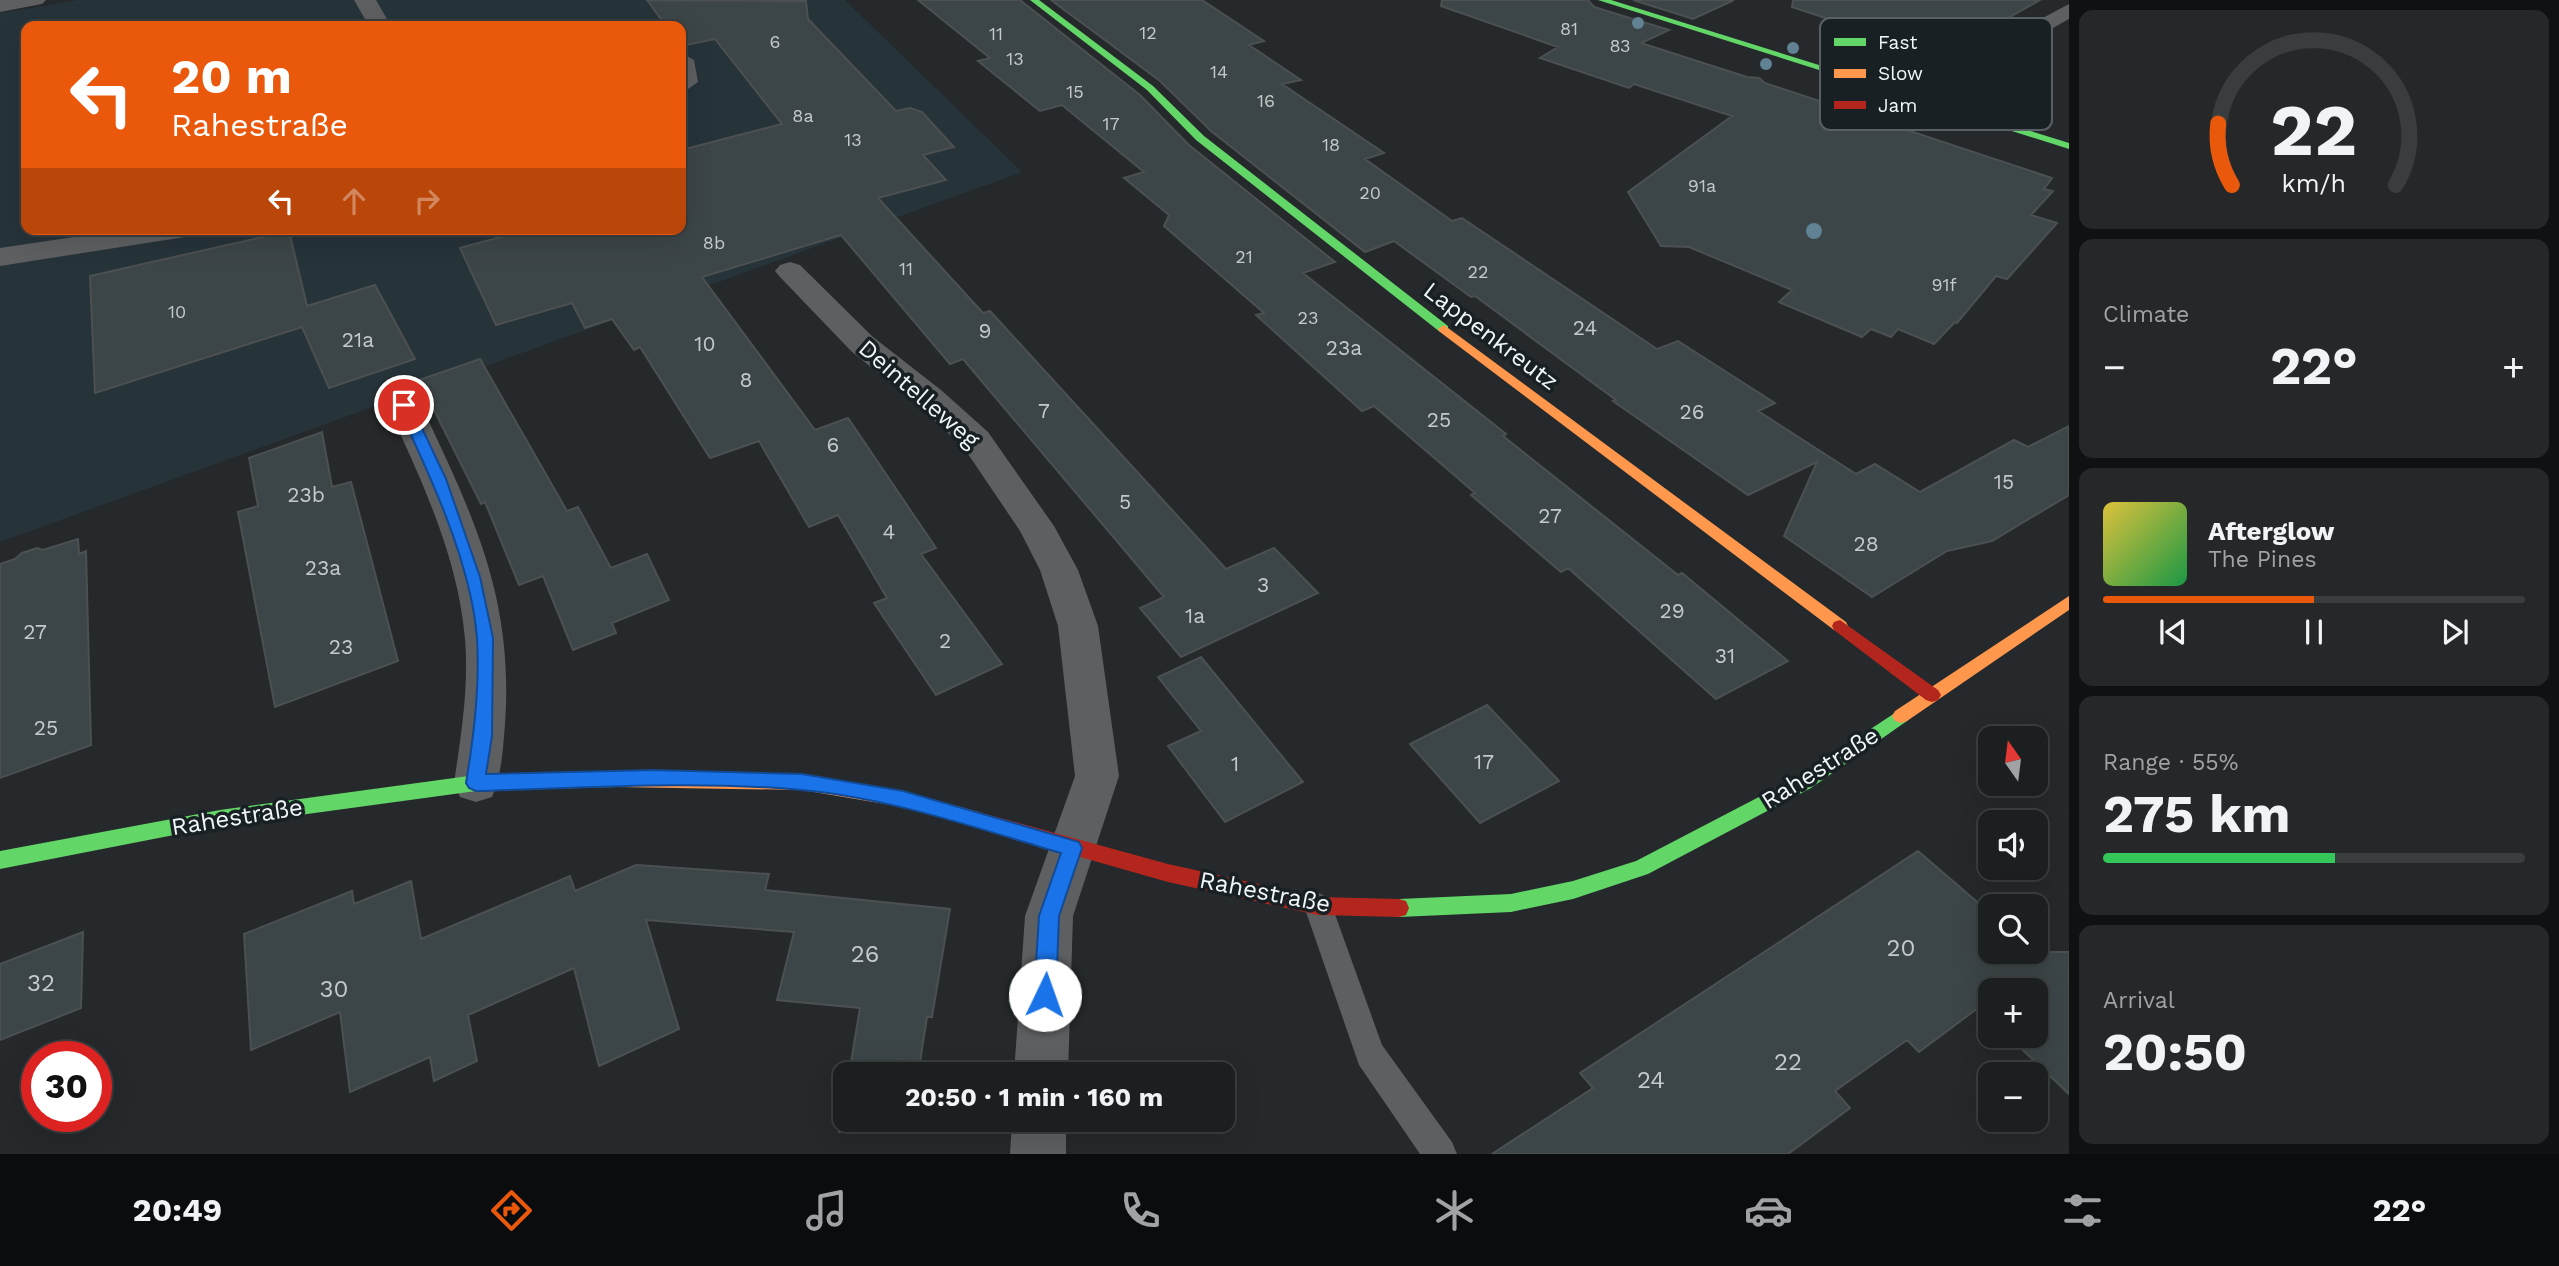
<!DOCTYPE html>
<html lang="en">
<head>
<meta charset="utf-8">
<style>
	body { margin:0; font-family:"Work Sans",sans-serif; background:#252729; color:#f1f3f6; height:100vh; display:flex; flex-direction:column; font-size:26px; white-space:nowrap }
	* { box-sizing:border-box; margin:0 }
	p { font-size:23px; color:#a0a2a5 }
	.icon { flex:none; width:38px; height:38px; fill:none; stroke:currentColor; stroke-width:2; stroke-linecap:round; stroke-linejoin:round }
	.map { position:relative; flex:1; overflow:hidden }
	.sheet { display:flex; flex-direction:column; gap:10px; padding:10px; background:#0f1112; width:490px }
	.sheet>* { flex:none }
	.guide { position:absolute; left:21px; top:21px; width:665px; height:214px; border-radius:14px; box-shadow:0 7px 28px #0002,0 0 0 2px #3a3d3e; background:#ea580c; color:#fff; overflow:hidden }
	.needle { width:46px; rotate:346deg }
	.buttons { position:absolute; left:1978px; top:726px; display:grid; gap:14px }
	.buttons a { display:grid; place-items:center; width:70px; height:70px; border-radius:14px; background:#1c1f20; box-shadow:0 7px 28px #0002,0 0 0 2px #3a3d3e; font-size:35px }
	.speed { position:absolute; left:21px; top:1041px; display:flex; gap:14px; font-size:35px; font-weight:700; text-align:center }
	.speed>* { display:grid; place-content:center; width:91px; height:91px; border-radius:50%; background:#1c1f20; box-shadow:0 7px 28px #0002,0 0 0 2px #3a3d3e; line-height:1 }
	.speed .limit { border:10px solid #d22; background:#fff; color:#111 }
	.pin { position:absolute; display:grid; place-items:center; width:60px; height:60px; color:#fff; margin:-30px; border:4px solid #fff; border-radius:50%; box-shadow:0 2px 7px #0007 }
	.me { position:absolute; width:77px; margin:-38px; rotate:3deg; stroke-linejoin:round; filter:drop-shadow(0 0 5px #0008) }
	.turn { display:flex; align-items:center; gap:24px; height:147px; padding:0 35px; font-size:32px }
	.turn .icon { width:91px; height:91px; stroke-width:2.5 }
	.turn b { display:block; font-size:49px; line-height:60px }
	.lanes { display:flex; align-items:center; height:66px; padding:0 35px; background:#0003; justify-content:center; gap:35px; direction:ltr }
	.lanes .off { opacity:.35 }
	.big { font-size:52px; font-weight:700; line-height:1.1 }
	.sheet .tile { flex:1; display:flex; flex-direction:column; justify-content:center; gap:10px; min-width:0; padding:0 24px; border-radius:14px; background:#252729 }
	.sheet .dial { align-items:center; gap:0 }
	.dial svg { height:182px; overflow:visible; fill:none; stroke:#3a3d3e; stroke-width:7; stroke-linecap:round; text-anchor:middle }
	.dial text { fill:#f1f3f6; stroke:none }
	.song { display:flex; align-items:center; gap:21px }
	.cover { width:84px; height:84px; border-radius:10px; background:linear-gradient(135deg,hsl(50 70% 55%),hsl(140 70% 35%)) }
	.played { height:7px; border-radius:4px; background:linear-gradient(90deg,#ea580c 50%,#3a3d3e 50%) }
	.keys { display:flex; justify-content:space-around; direction:ltr }
	.heat { display:flex; justify-content:space-between; align-items:center; font-size:38px; direction:ltr }
	.charge { height:10px; border-radius:5px; background:linear-gradient(90deg,#34c759 55%,#3a3d3e 0) }
	.trip { position:absolute; left:833px; top:1062px; width:402px; height:70px; border-radius:14px; background:#1c1f20; box-shadow:0 7px 28px #0002,0 0 0 2px #3a3d3e; font-weight:700; line-height:70px; text-align:center }
	.tab-bar { display:flex; height:112px; justify-content:space-around; align-items:center; background:#0b0c0d; color:#a0a2a5 }
	.tab-bar .icon { width:49px; height:49px }
	.tab-bar .selected { color:#ea580c }
	.tab-bar b { font-size:32px; color:#f1f3f6 }
	main { display:flex; flex:1; min-height:0 }
	.map>svg:first-child { display:block }
	.built { fill:#263339; fill-rule:evenodd }
	.building { fill:#3c4547; stroke:#4c5051; stroke-width:2 }
	.lines { fill:none; stroke-linecap:round; stroke-linejoin:round }
	.lane { fill:#5e5f61; fill-rule:evenodd }
	.street { fill:#5e5f61; fill-rule:evenodd }
	.fast { fill:#63d668; fill-rule:evenodd }
	.slow { fill:#ff974d; fill-rule:evenodd }
	.jam { fill:#b3261e; fill-rule:evenodd }
	.tree { fill:#608293 }
	.route { fill:#1a73e8; stroke:#114b97; stroke-width:2 }
	.labels { text-anchor:middle; stroke-width:7; stroke-linejoin:round; paint-order:stroke }
	.far-number-label { font-size:18px; fill:#c4cacc }
	.number-label { font-size:21px; fill:#c4cacc }
	.street-label { font-size:24px; fill:#f1f6f9; stroke:#182024 }
	.near-number-label { font-size:24px; fill:#c4cacc }
	.key { fill:#182024; stroke:#596064; stroke-width:2 }
	.key-label { font-size:19px; fill:#f1f6f9 }
</style>
</head>
<body>
<main>
<div class="map">
<svg width="2069" height="1154" viewBox="0 0 2069 1154">
	<rect width="100%" height="100%" fill="#25292b"/>
	<path class="built" d="M78,0H845L1022,172L0,542V13ZM26,26H681V229H26Z"/>
	<path class="building" d="M647,0L806,1L808,19L896,111L910,108L922,112L954,147L923,155L946,180L878,198L983,313L990,311L1226,569L1274,548L1318,593L1181,657L1140,608L1164,597L963,359L950,364L841,235L702,277L815,430L848,418L936,548L921,554L1002,664L936,695L874,603L887,598L838,515L809,527L759,441L710,458L640,347L634,350L612,319L585,328L572,303L496,325L460,248L530,229H681V150L782,124L715,39L681,46V26H666Z
		M918,0H1020L1140,95L1189,145L1335,262L1303,273L1506,434L1503,436L1678,575L1682,573L1788,661L1716,699L1568,568L1561,572L1471,495L1475,493L1374,406L1362,411L1256,315L1264,313L1164,226L1169,215L1124,178L1144,172L1062,105L1040,111L978,61L990,58Z
		M1051,0H1202L1264,41L1249,45L1301,80L1282,84L1384,153L1365,159L1452,221L1462,218L1657,349L1678,341L1775,403L1758,411L1856,474L1875,464L1920,492L2014,440L2028,447L2069,426V495L1992,541L1947,551L1872,597L1784,536L1817,462L1748,495L1613,401L1616,400L1475,296L1471,297L1394,241L1365,252L1211,131L1160,81Z
		M1442,0H1588L1594,7L1669,30L1641,43L1747,77L1759,78L1765,83L2052,178L2044,189L2053,191L2031,215L2057,223L2007,279L1996,276L1957,323L1955,322L1934,344L1898,329L1891,337L1871,329L1862,337L1779,302L1792,290L1689,247L1661,246L1628,192L1732,116L1634,84L1629,88L1540,58L1558,47L1441,6Z
		M1633,0H1734L1693,19Z
		M1793,0H2040L1941,56L1792,7Z
		M289,231L307,306L375,285L415,359L329,388L302,327L95,393L90,276Z
		M480,359L567,511L578,507L611,568L647,554L669,600L612,623L616,633L573,650L543,576L519,585L485,502L481,504L419,380Z
		M322,432L332,487L351,482L398,661L275,707L238,512L258,506L249,458Z
		M78,539L79,554L86,551L91,745L0,778V564L15,559L22,553L37,548L43,550Z
		M1201,657L1303,782L1225,822L1168,746L1201,731L1158,677Z
		M1487,705L1559,781L1480,823L1410,744Z
		M1918,851L1990,913V952H2069V1094L2008,1036H2035V990H1990V1019L1978,1008L1919,1052L1907,1040L1835,1091L1850,1108L1788,1154H1492L1593,1088L1580,1073Z
		M636,865L769,874L765,890L950,909L932,1017H927L920,1062L900,1060L899,1074H849L860,1008L777,1000L794,932L646,920L679,1029L599,1066L574,968L468,1015L477,1061L434,1081L430,1057L350,1092L340,1012L251,1050L244,934L352,891L354,904L411,881L421,939L570,876L575,891Z
		M83,932L81,1008L0,1040V964Z
		M845,1095V1120H893L892,1133L839,1132Z"/>
	<g class="lines">
		<path class="lane" d="M687,56L694,60L698,82L681,94V83L684,81L681,59Z
			M1318,893L1328,897L1332,906L1382,1045L1452,1142L1457,1154H1420L1359,1065L1304,906L1308,897Z"/>
		<path class="street" d="M0,0H46L42,4L0,12Z
			M354,0H376L391,26H369Z
			M2069,4V19L1921,102L1913,104L1905,102L1901,97L1905,92Z
			M127,229H199L195,235L185,237L0,266V248Z
			M790,262L800,265L873,337L941,390L988,432L1054,526L1078,570L1098,626L1119,776L1073,916L1068,1074H1014L1025,916L1075,776L1058,626L1040,570L1020,531L964,448L917,404L851,351L780,277L775,271L780,265Z
			M404,394L416,397L421,405C473,515 514,598 505,724C503,748 502,774 492,797L476,802L460,797L454,783C461,736 469,687 465,639C458,556 421,479 387,405L392,397Z
			M1012,1120H1066V1154H1010Z"/>
		<path class="fast" d="M1030,0H1039L1153,86L1204,136L1448,326V332H1440L1196,140L1147,90Z
			M1598,0H1611L2069,143V149Z
			M1901,709L1907,711L1910,716L1907,721L1811,788L1648,874L1573,899L1511,912L1399,917L1392,915L1389,908L1392,901L1399,899L1511,894L1573,881L1636,861L1799,776Z
			M616,771L622,773L625,779L622,785L616,787L476,791L220,826L0,869V851L220,810L476,775Z"/>
		<path class="slow" d="M1444,325L1846,622L1848,626L1846,630H1834L1440,332L1438,329Z
			M2069,596V610L1907,721L1901,723L1895,721L1892,716L1895,711Z
			M616,771L802,774L903,791L975,811L982,813L984,819L982,825L975,827L903,807L802,790L616,787L610,785L607,779L610,773Z"/>
		<path class="jam" d="M1840,620L1938,690L1941,695L1938,700L1932,702L1926,700L1834,630L1832,626L1834,622Z
			M975,811L1168,864L1318,897L1399,899L1406,901L1409,908L1406,915L1399,917L1318,915L1168,882L968,825L966,819L968,813Z"/>
	</g>
	<g class="tree">
		<circle cx="1638" cy="23" r="6"/>
		<circle cx="1793" cy="48" r="6"/>
		<circle cx="1766" cy="64" r="6"/>
		<circle cx="1814" cy="231" r="8"/>
	</g>
	<path class="route" d="M404,401L411,405L446,479L480,577L493,638L492,736L486,774L653,770L802,774L903,791L1079,842L1082,848L1059,916L1056,995L1052,1003L1045,1006L1037,1003L1034,995L1039,916L1061,853C976,828 890,798 801,790C696,780 582,788 476,791L469,788L466,783C474,736 480,685 477,638C471,562 429,473 397,405Z"/>
	<g class="labels">
		<g class="far-number-label">
			<text x="1569" y="35">81</text>
			<text x="1148" y="39">12</text>
			<text x="996" y="40">11</text>
			<text x="775" y="48">6</text>
			<text x="1620" y="52">83</text>
			<text x="1015" y="65">13</text>
			<text x="1219" y="78">14</text>
			<text x="1075" y="98">15</text>
			<text x="1266" y="107">16</text>
			<text x="803" y="122">8a</text>
			<text x="1111" y="130">17</text>
			<text x="853" y="146">13</text>
			<text x="1331" y="151">18</text>
			<text x="1702" y="192">91a</text>
			<text x="1370" y="199">20</text>
			<text x="714" y="249">8b</text>
			<text x="1244" y="263">21</text>
			<text x="906" y="275">11</text>
			<text x="1478" y="278">22</text>
			<text x="1944" y="291">91f</text>
			<text x="177" y="318">10</text>
			<text x="1308" y="324">23</text>
		</g>
		<g class="number-label">
			<text x="1585" y="335">24</text>
			<text x="985" y="338">9</text>
			<text x="358" y="347">21a</text>
			<text x="705" y="351">10</text>
			<text x="1344" y="355">23a</text>
			<text x="746" y="387">8</text>
			<text x="1044" y="418">7</text>
			<text x="1692" y="419">26</text>
			<text x="1439" y="427">25</text>
			<text x="833" y="452">6</text>
			<text x="2004" y="489">15</text>
			<text x="306" y="502">23b</text>
			<text x="1125" y="509">5</text>
			<text x="1550" y="523">27</text>
			<text x="889" y="539">4</text>
			<text x="1866" y="551">28</text>
			<text x="323" y="575">23a</text>
			<text x="1263" y="592">3</text>
			<text x="1672" y="618">29</text>
			<text x="1195" y="623">1a</text>
			<text x="35" y="639">27</text>
			<text x="945" y="648">2</text>
			<text x="341" y="654">23</text>
			<text x="1725" y="663">31</text>
			<text x="46" y="735">25</text>
			<text x="1484" y="769">17</text>
			<text x="1235" y="771">1</text>
		</g>
		<g class="street-label">
			<text transform="translate(1491 336) rotate(37)" y="8">Lappenkreutz</text>
			<text transform="translate(919 394) rotate(41)" y="8">Deintelleweg</text>
			<text transform="translate(1820 768) rotate(-32)" y="8">Rahestraße</text>
			<text transform="translate(237 817) rotate(-9)" y="8">Rahestraße</text>
			<text transform="translate(1265 892) rotate(11)" y="8">Rahestraße</text>
		</g>
		<g class="near-number-label">
			<text x="1901" y="956">20</text>
			<text x="865" y="962">26</text>
			<text x="41" y="991">32</text>
			<text x="334" y="997">30</text>
			<text x="1788" y="1070">22</text>
			<text x="1651" y="1088">24</text>
		</g>
	</g>
	<rect x="1820" y="18" width="232" height="112" rx="10" class="key"/>
	<rect x="1834" y="38" width="32" height="8" fill="#63d668"/>
	<rect x="1834" y="69" width="32" height="9" fill="#ff974d"/>
	<rect x="1834" y="101" width="32" height="8" fill="#b3261e"/>
	<g class="key-label">
		<text x="1878" y="49">Fast</text>
		<text x="1878" y="80">Slow</text>
		<text x="1878" y="112">Jam</text>
	</g>
</svg>
<div class="buttons">
<a><svg class="needle" viewBox="-14 -14 28 28"><path d="M0-13l5 13h-10z" fill="#e53935"/><path d="M0 13l5-13h-10z" fill="#a0a2a5"/></svg></a>
<a><svg class="icon" aria-label="sound" viewBox="0 0 24 24"><path d="M4 9h4l5-4v14l-5-4H4zM17 9q2 3 0 6"/></svg></a>
<a><svg class="icon" aria-label="search" viewBox="0 0 24 24"><circle cx="10" cy="10" r="6"/><path d="M15 15l6 6"/></svg></a>
<a>+</a>
<a>−</a>
</div>
<div class="speed"><div class="limit">30</div></div>
<div class="pin" style="left:404px;top:405px;background:#d93025"><svg class="icon" aria-label="arrive" viewBox="0 0 24 24"><path d="M6 21V4h12l-3 4 3 4H6"/></svg></div>
<svg class="me" style="left:1045px;top:995px" viewBox="-20 -20 40 40"><circle r="19" fill="#fff"/><path d="M0-13L10 11 0 6-10 11z" fill="#1a73e8"/></svg>
<div class="trip">20:50 · 1 min · 160 m</div>
<div class="guide">
<div class="turn"><svg class="icon" aria-label="left" viewBox="0 0 24 24"><path d="M17 20v-9H6M10 6l-5 5 5 5"/></svg><div><b>20 m</b>Rahestraße</div></div>
<div class="lanes"><svg class="icon" aria-label="left" viewBox="0 0 24 24"><path d="M17 20v-9H6M10 6l-5 5 5 5"/></svg><svg class="icon off" aria-label="ahead" viewBox="0 0 24 24"><path d="M12 20V5M6 11l6-6 6 6"/></svg><svg class="icon off" aria-label="right" viewBox="0 0 24 24"><path d="M7 20v-9h11M14 6l5 5-5 5"/></svg></div>
</div>
</div>
<section class="sheet">
<div class="tile dial"><svg viewBox="0 0 100 80">
<path d="M14 69A42 42 0 1 1 86 69"/>
<path d="M14 69A42 42 0 0 1 8 42" stroke="#ea580c"/>
<text x="50" y="56" font-size="32" font-weight="700">22</text>
<text x="50" y="72" font-size="11">km/h</text>
</svg></div>
<div class="tile"><p>Climate</p>
<div class="heat"><a>−</a><b class="big">22°</b><a>+</a></div>
</div>
<div class="tile">
<div class="song"><i class="cover"></i><div><b>Afterglow</b><p>The Pines</p></div></div>
<div class="played"></div>
<div class="keys"><svg class="icon" aria-label="previous" viewBox="0 0 24 24"><path d="M18 5L8 12l10 7zM5 5v14"/></svg><svg class="icon" aria-label="pause" viewBox="0 0 24 24"><path d="M8 5v14M16 5v14"/></svg><svg class="icon" aria-label="next" viewBox="0 0 24 24"><path d="M6 5l10 7-10 7zM19 5v14"/></svg></div>
</div>
<div class="tile"><p>Range · 55%</p><b class="big">275 km</b><div class="charge"></div></div>
<div class="tile"><p>Arrival</p><b class="big">20:50</b></div>
</section>
</main>
<nav class="tab-bar">
<b>20:49</b>
<svg class="icon selected" aria-label="directions" viewBox="0 0 24 24"><path d="M12 3l9 9-9 9-9-9zM9 14v-3h6M13 9l2 2-2 2"/></svg>
<svg class="icon" aria-label="music" viewBox="0 0 24 24"><path d="M9 18V5l10-2v13"/><circle cx="6" cy="18" r="3"/><circle cx="16" cy="16" r="3"/></svg>
<svg class="icon" aria-label="phone" viewBox="0 0 24 24"><path d="M5 4h4l2 5-3 2q2 4 5 5l2-3 5 2v4C11 20 4 13 5 4z"/></svg>
<svg class="icon" aria-label="climate" viewBox="0 0 24 24"><path d="M12 3v18M4 7l16 10M4 17L20 7"/></svg>
<svg class="icon" aria-label="car" viewBox="0 0 24 24"><path d="M5 17H2v-5l4-1 3-4h7l3 4 3 1v5h-3M9 17h6M6 11h13"/><circle cx="7" cy="17" r="2"/><circle cx="17" cy="17" r="2"/></svg>
<svg class="icon" aria-label="filters" viewBox="0 0 24 24"><path d="M4 7h16M4 17h16"/><circle cx="9" cy="7" r="2"/><circle cx="15" cy="17" r="2"/></svg>
<b>22°</b>
</nav>
</body>
</html>
